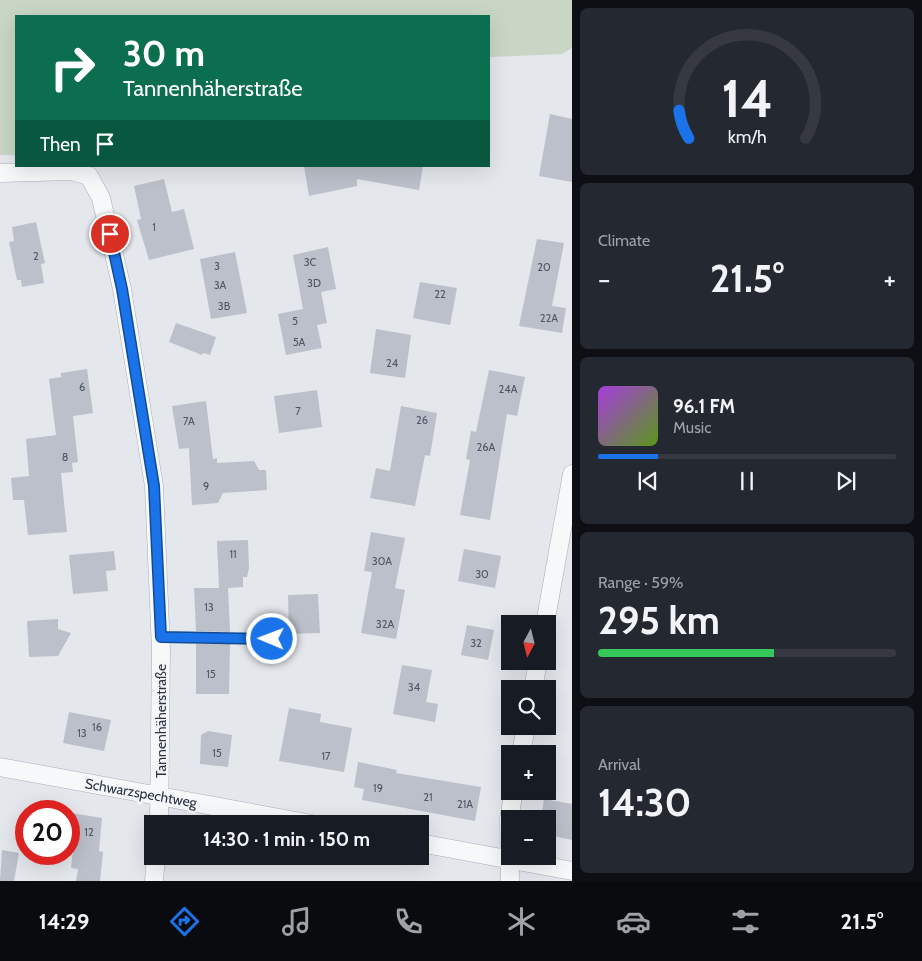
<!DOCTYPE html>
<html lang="en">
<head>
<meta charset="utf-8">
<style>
	body { margin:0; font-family:Cabin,sans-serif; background:#242831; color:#f1f3f6; height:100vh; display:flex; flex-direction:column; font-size:19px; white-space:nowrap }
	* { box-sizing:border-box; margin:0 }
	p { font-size:16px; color:#9ea1a6 }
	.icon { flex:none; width:28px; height:28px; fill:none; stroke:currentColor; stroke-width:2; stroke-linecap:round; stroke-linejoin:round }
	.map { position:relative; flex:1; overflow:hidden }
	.panel { display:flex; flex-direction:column; gap:8px; padding:8px; background:#0d0f14; width:350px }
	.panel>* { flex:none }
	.banner { position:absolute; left:15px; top:15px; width:475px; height:152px; border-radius:0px; box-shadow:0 5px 20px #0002; background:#0b6e4f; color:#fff; overflow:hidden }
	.needle { width:32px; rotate:187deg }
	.buttons { position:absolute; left:501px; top:615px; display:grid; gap:10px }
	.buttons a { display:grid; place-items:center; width:55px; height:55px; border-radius:0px; background:#171b24; box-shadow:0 5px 20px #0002; font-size:25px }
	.speed { position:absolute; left:15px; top:800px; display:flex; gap:10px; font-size:25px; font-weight:700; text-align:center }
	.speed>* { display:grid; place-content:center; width:65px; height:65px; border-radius:50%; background:#171b24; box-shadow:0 5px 20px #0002; line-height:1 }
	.speed .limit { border:8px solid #d22; background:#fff; color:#111 }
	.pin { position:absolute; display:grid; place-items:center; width:42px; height:42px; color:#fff; margin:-21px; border:2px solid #fff; border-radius:50%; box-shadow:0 1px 5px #0007 }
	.me { position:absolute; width:55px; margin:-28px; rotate:271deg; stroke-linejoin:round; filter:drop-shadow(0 0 4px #0008) }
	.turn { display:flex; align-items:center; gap:18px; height:105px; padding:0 25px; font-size:22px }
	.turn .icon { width:65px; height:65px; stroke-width:2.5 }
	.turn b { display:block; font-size:35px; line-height:42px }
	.then { display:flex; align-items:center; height:48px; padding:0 25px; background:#0003; gap:10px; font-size:19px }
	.big { font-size:38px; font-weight:800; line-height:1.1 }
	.panel .card { flex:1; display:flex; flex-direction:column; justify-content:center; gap:8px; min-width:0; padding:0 18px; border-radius:8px; background:#242831 }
	.panel .dial { align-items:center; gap:0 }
	.dial svg { height:130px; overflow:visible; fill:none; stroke:#363941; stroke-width:7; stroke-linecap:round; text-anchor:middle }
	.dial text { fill:#f1f3f6; stroke:none }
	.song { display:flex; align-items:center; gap:15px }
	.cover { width:60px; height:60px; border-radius:8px; background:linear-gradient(135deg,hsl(280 70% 55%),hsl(90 70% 35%)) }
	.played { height:5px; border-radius:2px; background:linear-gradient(90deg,#1a73e8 20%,#363941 20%) }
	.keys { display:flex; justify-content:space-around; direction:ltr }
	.heat { display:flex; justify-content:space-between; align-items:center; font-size:28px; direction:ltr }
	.charge { height:8px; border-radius:4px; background:linear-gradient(90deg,#34c759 59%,#363941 0) }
	.trip { position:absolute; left:144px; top:815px; width:285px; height:50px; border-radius:0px; background:#171b24; box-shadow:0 5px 20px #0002; font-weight:800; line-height:50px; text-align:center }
	.dock { display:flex; height:80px; justify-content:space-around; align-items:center; background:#090b0e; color:#9ea1a6 }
	.dock .icon { width:35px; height:35px }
	.dock .selected { color:#1a73e8 }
	.dock b { font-size:22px; color:#f1f3f6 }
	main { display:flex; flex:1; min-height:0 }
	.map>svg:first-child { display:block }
	.green { fill:#c9d6c5 }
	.building { fill:#bbc0ca }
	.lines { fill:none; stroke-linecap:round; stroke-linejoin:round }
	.lane-casing { stroke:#a9aeb7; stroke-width:10 }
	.street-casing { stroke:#a9aeb7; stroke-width:19 }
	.lane { stroke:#f7f8fa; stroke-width:9 }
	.street { stroke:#f7f8fa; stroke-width:18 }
	.route-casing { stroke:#114b97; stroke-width:12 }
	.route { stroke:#1a73e8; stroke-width:9 }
	.labels { text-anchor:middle; stroke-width:5; stroke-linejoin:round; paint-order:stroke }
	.number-label { font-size:11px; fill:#4f5766 }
	.street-label { font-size:14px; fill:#2b3445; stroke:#f4f6f9 }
</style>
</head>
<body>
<main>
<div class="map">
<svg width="572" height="881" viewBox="0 0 572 881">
	<rect width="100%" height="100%" fill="#e4e7ec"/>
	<path class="green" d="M0,0H572V48L562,54L489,57V16H16V155H0Z"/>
	<path class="building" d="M550,114L572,119V182L539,176Z
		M304,166H423L419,190L357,179V186L309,196Z
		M164,179L172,212L184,209L194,249L149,260L137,220L141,219L134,186Z
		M36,222L45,263L41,264L44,283L22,287L21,280H17L9,242L14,241L12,227Z
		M537,239L564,243L552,306L566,308L562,333L519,326Z
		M328,247L336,289L321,292L327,323L317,325L322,348L286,355L278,314L303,309L293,255Z
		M235,252L247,313L211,319L200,259Z
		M420,282L457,288L450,325L413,318Z
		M176,323L216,337L210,355L203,353L202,355L169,342Z
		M376,329L411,335L405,378L370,373Z
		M87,369L93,413L73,416L78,462L72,463L73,472L61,473L67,532L28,535L24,500H13L11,478L29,476L26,439L56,435L49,379L61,377V373Z
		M489,370L525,377L517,416L507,414L490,520L460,515L470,460L466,459L471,431L476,432Z
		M317,390L322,427L279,433L274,396Z
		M206,401L213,459L217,458V463L254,461L259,470H266L267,490L223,493L218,503L192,505L189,448L179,449L172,406Z
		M401,406L437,413L430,456L425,455L415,506L370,498L376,468L390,471Z
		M371,532L405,538L395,588L405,590L396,639L361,633L372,572L364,571Z
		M248,540L249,568L247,577H243V587L228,588L230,632L196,631L194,588H219L217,541Z
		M464,549L501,556L495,588L458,581Z
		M114,551L116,570L106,571L108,591L73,594L69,555Z
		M318,594L320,633L289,634L288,595Z
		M58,619V629L71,633L58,656L29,657L27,621Z
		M467,625L494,630L488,660L461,655Z
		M196,644H230L229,694H196Z
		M402,665L432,670L426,702L438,704L435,722L393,714Z
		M289,708L321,714L320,722L352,728L344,772L279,761Z
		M69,712L111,720L104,751L63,743Z
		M208,731L232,735L228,767L200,764L201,735Z
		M358,762L397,770L396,773L481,787L475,821L362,800L364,789L354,787Z
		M544,799L572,804V840L548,835V819H541Z
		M71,813L102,818L99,851L103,852L100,881H76L78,869L71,868L73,849H69Z
		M2,850L19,853L14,881H0Z"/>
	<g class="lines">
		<defs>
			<path id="lane" d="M161,637L272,639"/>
			<path id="street" d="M0,173L72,171L89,176
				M89,176L101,198L122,289L154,486L161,650L159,824
				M545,624L572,474
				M533,689L538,661
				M521,754L526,726
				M0,767L312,824
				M420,843L572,871
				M154,881L156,856
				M510,881L509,819L514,791"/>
		</defs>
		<use href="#lane" class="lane-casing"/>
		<use href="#street" class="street-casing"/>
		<use href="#lane" class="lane"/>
		<use href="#street" class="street"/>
	</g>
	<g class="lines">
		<defs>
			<path id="route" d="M110,234L122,289L154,486L161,637L272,639"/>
		</defs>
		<use href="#route" class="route-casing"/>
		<use href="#route" class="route"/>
	</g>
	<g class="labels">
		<g class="number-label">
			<text x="154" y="231">1</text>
			<text x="36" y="260">2</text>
			<text x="310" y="266">3C</text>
			<text x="217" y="270">3</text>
			<text x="544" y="271">20</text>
			<text x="314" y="287">3D</text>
			<text x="220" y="289">3A</text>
			<text x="440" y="298">22</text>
			<text x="224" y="310">3B</text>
			<text x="549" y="322">22A</text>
			<text x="295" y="325">5</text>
			<text x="299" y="346">5A</text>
			<text x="392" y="367">24</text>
			<text x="82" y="391">6</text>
			<text x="508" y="393">24A</text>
			<text x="298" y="415">7</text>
			<text x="422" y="424">26</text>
			<text x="189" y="425">7A</text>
			<text x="486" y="451">26A</text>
			<text x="65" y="461">8</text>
			<text x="206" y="490">9</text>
			<text x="233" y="558">11</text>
			<text x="382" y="565">30A</text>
			<text x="482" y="578">30</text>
			<text x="209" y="611">13</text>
			<text x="385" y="628">32A</text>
			<text x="476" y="647">32</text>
			<text x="211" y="678">15</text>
			<text x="414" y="691">34</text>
			<text x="97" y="731">16</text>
			<text x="82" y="737">13</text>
			<text x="217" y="757">15</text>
			<text x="326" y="760">17</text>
			<text x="378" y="792">19</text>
			<text x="428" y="801">21</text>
			<text x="465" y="808">21A</text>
			<text x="89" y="836">12</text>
		</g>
		<g class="street-label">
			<text transform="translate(161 721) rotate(-90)" y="5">Tannenhäherstraße</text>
			<text transform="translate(141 793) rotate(10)" y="5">Schwarzspechtweg</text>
		</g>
	</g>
</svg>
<div class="buttons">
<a><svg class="needle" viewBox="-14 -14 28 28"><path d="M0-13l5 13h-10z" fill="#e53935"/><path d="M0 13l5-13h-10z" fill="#9ea1a6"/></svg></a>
<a><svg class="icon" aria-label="search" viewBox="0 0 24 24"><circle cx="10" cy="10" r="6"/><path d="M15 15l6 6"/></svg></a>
<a>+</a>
<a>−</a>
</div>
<div class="speed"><div class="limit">20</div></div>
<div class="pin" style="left:110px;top:234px;background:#d93025"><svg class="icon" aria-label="arrive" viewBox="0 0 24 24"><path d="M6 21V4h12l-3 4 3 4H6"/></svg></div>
<svg class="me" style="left:272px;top:639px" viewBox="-20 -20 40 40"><circle r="17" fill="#1a73e8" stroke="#fff" stroke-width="3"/><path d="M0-11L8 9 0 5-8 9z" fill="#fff"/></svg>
<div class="trip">14:30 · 1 min · 150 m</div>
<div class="banner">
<div class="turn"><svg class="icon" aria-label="right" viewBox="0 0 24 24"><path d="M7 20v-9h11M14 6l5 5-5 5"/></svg><div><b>30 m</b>Tannenhäherstraße</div></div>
<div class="then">Then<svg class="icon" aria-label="arrive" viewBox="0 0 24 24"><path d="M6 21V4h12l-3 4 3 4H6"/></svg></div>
</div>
</div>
<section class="panel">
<div class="card dial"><svg viewBox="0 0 100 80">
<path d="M14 69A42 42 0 1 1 86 69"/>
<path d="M14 69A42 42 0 0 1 8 52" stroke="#1a73e8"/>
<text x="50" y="56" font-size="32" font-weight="700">14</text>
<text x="50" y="72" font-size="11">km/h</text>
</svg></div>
<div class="card"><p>Climate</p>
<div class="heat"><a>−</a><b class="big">21.5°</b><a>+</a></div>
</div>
<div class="card">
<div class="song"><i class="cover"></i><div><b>96.1 FM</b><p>Music</p></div></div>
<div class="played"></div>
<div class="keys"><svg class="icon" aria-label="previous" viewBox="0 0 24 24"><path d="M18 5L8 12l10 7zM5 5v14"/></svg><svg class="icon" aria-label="pause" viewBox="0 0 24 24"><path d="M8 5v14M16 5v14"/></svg><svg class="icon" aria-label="next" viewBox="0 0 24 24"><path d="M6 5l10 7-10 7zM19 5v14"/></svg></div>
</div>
<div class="card"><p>Range · 59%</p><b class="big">295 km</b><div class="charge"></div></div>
<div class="card"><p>Arrival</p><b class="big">14:30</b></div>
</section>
</main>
<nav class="dock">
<b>14:29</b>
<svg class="icon selected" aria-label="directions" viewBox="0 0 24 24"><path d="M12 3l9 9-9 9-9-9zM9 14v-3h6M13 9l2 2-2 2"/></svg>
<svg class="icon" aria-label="music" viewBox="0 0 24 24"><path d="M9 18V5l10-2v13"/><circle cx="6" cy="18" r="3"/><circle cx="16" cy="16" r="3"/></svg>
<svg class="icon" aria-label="phone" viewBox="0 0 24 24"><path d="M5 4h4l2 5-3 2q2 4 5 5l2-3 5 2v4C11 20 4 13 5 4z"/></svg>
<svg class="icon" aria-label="climate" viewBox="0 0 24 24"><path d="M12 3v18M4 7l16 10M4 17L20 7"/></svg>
<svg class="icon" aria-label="car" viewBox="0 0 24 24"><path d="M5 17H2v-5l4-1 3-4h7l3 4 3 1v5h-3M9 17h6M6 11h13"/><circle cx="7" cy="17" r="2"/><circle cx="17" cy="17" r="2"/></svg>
<svg class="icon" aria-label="filters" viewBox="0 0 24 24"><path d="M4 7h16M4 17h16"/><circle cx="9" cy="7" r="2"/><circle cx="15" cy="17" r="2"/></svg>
<b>21.5°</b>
</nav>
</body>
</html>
